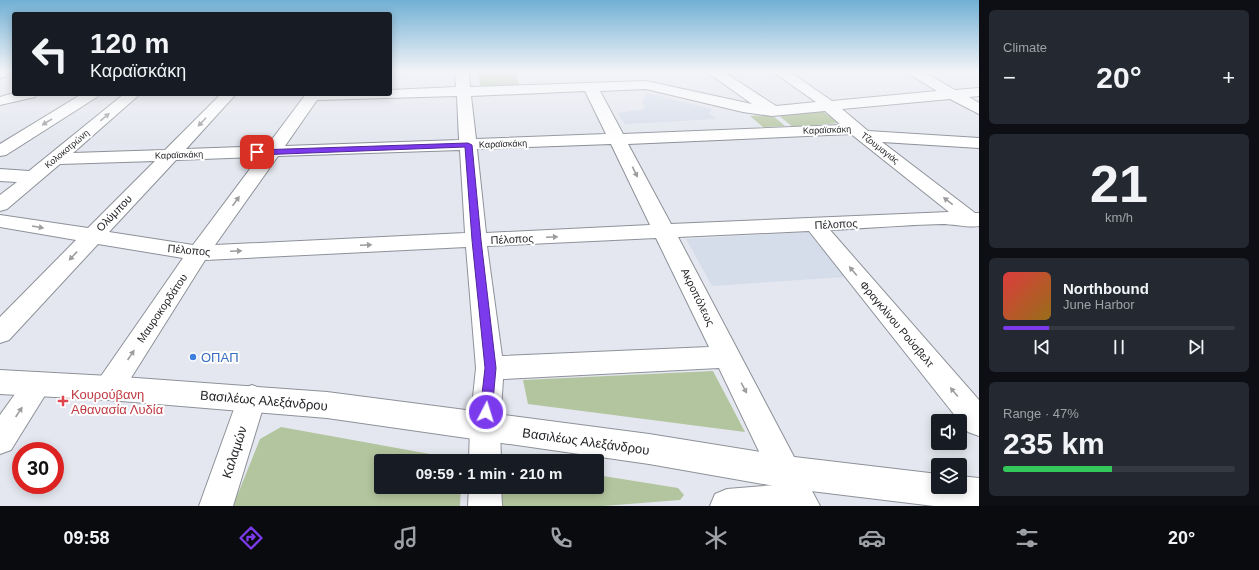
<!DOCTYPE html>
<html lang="en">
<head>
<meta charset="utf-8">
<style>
	body { margin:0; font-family:Arial,sans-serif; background:#242831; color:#f1f3f6; height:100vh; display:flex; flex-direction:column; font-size:15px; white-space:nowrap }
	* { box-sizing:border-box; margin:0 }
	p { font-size:13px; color:#9ea1a6 }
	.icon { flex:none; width:22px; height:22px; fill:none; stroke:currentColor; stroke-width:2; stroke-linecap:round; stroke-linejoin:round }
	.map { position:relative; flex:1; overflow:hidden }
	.sheet { display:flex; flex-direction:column; gap:10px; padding:10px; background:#0d0f14; width:280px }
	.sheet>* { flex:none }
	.banner { position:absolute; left:12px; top:12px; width:380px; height:84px; border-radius:4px; box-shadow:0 2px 10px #0003; background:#171b24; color:#f1f3f6; overflow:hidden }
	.fabs { position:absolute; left:931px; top:414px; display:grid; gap:8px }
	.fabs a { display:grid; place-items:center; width:36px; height:36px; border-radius:4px; background:#171b24; box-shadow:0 2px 10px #0003; font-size:20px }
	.speed { position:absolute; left:12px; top:442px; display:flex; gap:8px; font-size:20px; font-weight:700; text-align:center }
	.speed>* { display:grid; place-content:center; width:52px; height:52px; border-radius:50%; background:#171b24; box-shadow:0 2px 10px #0003; line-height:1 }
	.speed .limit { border:6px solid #d22; background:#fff; color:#111 }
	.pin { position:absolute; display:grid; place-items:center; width:34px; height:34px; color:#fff; margin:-17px; border-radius:8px; box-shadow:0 2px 6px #0006 }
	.me { position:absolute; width:44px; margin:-22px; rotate:5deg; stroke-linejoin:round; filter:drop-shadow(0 0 3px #0008) }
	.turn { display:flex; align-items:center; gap:14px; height:84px; padding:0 12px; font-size:18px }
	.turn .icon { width:52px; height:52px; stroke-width:2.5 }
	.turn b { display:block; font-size:28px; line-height:34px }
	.big { font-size:30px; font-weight:700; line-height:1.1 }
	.sheet .card { flex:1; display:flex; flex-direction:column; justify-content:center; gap:6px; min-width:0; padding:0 14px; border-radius:6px; background:#242831 }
	.sheet .dial { align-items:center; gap:0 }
	.dial b { font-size:52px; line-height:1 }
	.song { display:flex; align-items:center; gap:12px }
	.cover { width:48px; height:48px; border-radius:6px; background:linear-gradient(135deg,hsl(0 70% 55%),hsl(40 70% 35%)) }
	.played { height:4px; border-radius:2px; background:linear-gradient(90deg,#7c3aed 20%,#363941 20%) }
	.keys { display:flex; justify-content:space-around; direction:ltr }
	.heat { display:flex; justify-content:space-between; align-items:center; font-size:22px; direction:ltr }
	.charge { height:6px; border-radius:3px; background:linear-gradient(90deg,#34c759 47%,#363941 0) }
	.trip { position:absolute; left:374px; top:454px; width:230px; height:40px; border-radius:4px; background:#171b24; box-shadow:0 2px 10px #0003; font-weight:700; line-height:40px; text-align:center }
	.menu { display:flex; height:64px; justify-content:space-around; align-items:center; background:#090b0e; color:#9ea1a6 }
	.menu .icon { width:28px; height:28px }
	.menu .on { color:#7c3aed }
	.menu b { font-size:18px; color:#f1f3f6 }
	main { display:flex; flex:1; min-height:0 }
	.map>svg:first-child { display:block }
	.built { fill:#d5dcea }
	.green { fill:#b3c59e }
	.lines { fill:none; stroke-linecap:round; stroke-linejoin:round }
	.street-casing { stroke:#8d9198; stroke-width:2 }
	.secondary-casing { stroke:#8d9198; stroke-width:2 }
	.street { fill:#fff; fill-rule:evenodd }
	.secondary { fill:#fff; fill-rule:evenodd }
	.oneway { fill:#9d9d9f }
	.route { fill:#7c3aed; stroke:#51269a }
	.shop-dot { fill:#3f7fe0; stroke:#fff; stroke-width:1.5 }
	.health-dot { fill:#e0444e; stroke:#fff; stroke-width:1.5 }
	.labels { text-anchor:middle; stroke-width:4; stroke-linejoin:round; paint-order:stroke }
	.far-street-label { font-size:9px; fill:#252629; stroke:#fff }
	.street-label { font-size:11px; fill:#252629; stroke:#fff }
	.near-shop-label { font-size:13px; fill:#366cbe; stroke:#fff; text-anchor:start }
	.near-health-label { font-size:13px; fill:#be3a42; stroke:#fff; text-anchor:start }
	.near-street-label { font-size:13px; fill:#252629; stroke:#fff }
</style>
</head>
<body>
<main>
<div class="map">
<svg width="979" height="506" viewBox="0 0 979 506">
	<rect width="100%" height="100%" fill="#e4e7ef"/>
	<path class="built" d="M647,93L712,109L709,113L716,119L625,124L618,113L645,109L642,102Z
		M808,232L845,277L712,286L686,239Z"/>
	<path class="green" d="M478,72H515L519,85L480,86Z
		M822,111L839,123L793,127L778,115Z
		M772,115L785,126L763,127L750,116Z
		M713,371L745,432L528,404L523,380Z
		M281,427L463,460L381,461V487H461L460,506H233L260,439Z
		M597,475L678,488L684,495L680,500L603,506H501L499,487H597Z"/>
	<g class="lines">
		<defs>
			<path id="street" d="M0,72H9L5,77L0,78Z
				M455,72H469L470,87L646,81L752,104L707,72H724L776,106L816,102L773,72H790L832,101L937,91L906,72H924L955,90L979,88V96L969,97L979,103V114L950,99L842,109L868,131L979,138V148L882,142L975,213H979V226C970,228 953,224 942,224C905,225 868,228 830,230L979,400V436L968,432L809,231L678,237L820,506H710L715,494L727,489L775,485L719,368L503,379L500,426L501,461H469L470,426L476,368L466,247L205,260L119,397L109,400L99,397L95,388L99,379L183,258L98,244L9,340L0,343V317L76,240L0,227V215L88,228L155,161L60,164L7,209L0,211V195L17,182L0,181V169L29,171L124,94H140L73,153L165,150L221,94H236L186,149L267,146L306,94H390V90L456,87ZM646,89L743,112L772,116L825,111L841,125L623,134L600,91ZM585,91L606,134L476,139L471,96ZM457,96L459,140L285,146L317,100ZM851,134L949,212L671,224L628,144ZM611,144L650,225L486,233L477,149ZM460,150L465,233L215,245L278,156ZM259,157L193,245L109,232L176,160ZM656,238L709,347L502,356L487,246Z
				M82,94H99L97,97L6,155L0,156V144Z
				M38,372L48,376L52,384L11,450L0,454V415L28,376Z
				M252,385L262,389L266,398L233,506H199L238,398L242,389Z
				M469,487H501L502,506H468Z"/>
			<path id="secondary" d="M14,93V94H37L35,97L0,105V97Z
				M0,370L109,376L327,392L649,434L786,456L938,474V487H960V476L979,478V506H934L786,488L649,464L327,418L109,400L0,394Z"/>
		</defs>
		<use href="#street" class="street-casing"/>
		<use href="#secondary" class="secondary-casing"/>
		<use href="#street" class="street"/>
		<use href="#secondary" class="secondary"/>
	</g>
	<defs><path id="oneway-solid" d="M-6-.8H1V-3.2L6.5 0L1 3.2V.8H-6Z"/></defs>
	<g class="oneway">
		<use href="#oneway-solid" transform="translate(105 117) rotate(-40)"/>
		<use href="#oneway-solid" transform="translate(47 122) rotate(148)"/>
		<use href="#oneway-solid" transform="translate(202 122) rotate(134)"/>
		<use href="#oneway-solid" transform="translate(635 172) rotate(64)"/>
		<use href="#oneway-solid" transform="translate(236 201) rotate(-54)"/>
		<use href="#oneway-solid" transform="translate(948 201) rotate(-142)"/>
		<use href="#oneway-solid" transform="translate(38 227) rotate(10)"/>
		<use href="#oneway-solid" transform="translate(552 237) rotate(-3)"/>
		<use href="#oneway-solid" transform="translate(366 245) rotate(-3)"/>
		<use href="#oneway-solid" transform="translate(236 251) rotate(-3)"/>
		<use href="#oneway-solid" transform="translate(73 256) rotate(133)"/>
		<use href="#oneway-solid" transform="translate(853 271) rotate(-130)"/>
		<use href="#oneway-solid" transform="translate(131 355) rotate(-56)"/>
		<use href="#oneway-solid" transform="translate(744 388) rotate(62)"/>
		<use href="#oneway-solid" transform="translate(954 392) rotate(-130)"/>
		<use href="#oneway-solid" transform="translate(19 412) rotate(-56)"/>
	</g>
	<linearGradient id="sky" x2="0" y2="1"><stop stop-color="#71b0d4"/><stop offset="0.5" stop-color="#f3f4f8"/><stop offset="1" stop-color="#f3f4f8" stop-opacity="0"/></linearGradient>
	<rect width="979" height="143" fill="url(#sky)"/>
	<path class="route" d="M468,143L472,145L481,240L496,368L492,412L491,415L486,417L482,415L480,412L485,368L472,240L465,147L257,155L253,152L257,150Z"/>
	<circle class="shop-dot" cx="193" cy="357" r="4"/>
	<path class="health-dot" d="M61 395h4v4h4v4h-4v4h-4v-4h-4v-4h4z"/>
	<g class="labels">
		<g class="far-street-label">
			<text transform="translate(827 130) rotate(-2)" y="3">Καραϊσκάκη</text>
			<text transform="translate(503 144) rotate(-2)" y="3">Καραϊσκάκη</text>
			<text transform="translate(880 148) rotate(38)" y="3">Τζουμαγιάς</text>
			<text transform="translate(67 149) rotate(-40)" y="3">Κολοκοτρώνη</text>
			<text transform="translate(179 155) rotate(-2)" y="3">Καραϊσκάκη</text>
		</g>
		<g class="street-label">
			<text transform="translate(114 213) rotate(-46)" y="4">Ολύμπου</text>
			<text transform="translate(836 224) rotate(-3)" y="4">Πέλοπος</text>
			<text transform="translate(512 239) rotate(-3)" y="4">Πέλοπος</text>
			<text transform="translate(189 250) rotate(5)" y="4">Πέλοπος</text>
			<text transform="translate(698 297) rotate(64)" y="4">Ακροπόλεως</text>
			<text transform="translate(162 308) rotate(-56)" y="4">Μαυροκορδάτου</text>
			<text transform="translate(897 324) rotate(50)" y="4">Φραγκλίνου Ρούσβελτ</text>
		</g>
		<g class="near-shop-label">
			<text x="201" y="362">ΟΠΑΠ</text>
		</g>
		<g class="near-health-label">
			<text x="71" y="399">Κουρούβανη<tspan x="71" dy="15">Αθανασία Λυδία</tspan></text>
		</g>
		<g class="near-street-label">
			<text transform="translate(264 400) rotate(5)" y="5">Βασιλέως Αλεξάνδρου</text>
			<text transform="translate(586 441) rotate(8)" y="5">Βασιλέως Αλεξάνδρου</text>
			<text transform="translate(234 452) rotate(-72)" y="5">Καλαμών</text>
		</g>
	</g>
</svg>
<div class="fabs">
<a><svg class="icon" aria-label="sound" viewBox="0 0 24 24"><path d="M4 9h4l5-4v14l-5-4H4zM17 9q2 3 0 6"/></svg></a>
<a><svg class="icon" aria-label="layers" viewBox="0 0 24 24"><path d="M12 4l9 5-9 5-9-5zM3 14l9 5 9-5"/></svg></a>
</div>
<div class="speed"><div class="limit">30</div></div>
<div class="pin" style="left:257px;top:152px;background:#d93025"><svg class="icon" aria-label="arrive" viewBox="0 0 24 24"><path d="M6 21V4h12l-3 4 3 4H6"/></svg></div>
<svg class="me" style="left:486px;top:412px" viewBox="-20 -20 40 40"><circle r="17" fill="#7c3aed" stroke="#fff" stroke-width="3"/><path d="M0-11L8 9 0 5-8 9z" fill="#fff"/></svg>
<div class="trip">09:59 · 1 min · 210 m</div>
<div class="banner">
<div class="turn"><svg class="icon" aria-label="left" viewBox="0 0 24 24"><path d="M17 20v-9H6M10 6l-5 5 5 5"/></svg><div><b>120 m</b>Καραϊσκάκη</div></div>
</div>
</div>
<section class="sheet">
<div class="card"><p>Climate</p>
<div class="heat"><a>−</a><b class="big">20°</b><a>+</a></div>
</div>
<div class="card dial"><b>21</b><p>km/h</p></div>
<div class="card">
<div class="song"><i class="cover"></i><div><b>Northbound</b><p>June Harbor</p></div></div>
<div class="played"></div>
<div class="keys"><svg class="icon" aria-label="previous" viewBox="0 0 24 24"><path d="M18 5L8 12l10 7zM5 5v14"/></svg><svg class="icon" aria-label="pause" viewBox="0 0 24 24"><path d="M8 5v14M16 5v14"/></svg><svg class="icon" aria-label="next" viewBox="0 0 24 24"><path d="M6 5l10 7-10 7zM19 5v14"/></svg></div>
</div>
<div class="card"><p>Range · 47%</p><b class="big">235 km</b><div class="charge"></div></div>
</section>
</main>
<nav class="menu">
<b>09:58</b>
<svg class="icon on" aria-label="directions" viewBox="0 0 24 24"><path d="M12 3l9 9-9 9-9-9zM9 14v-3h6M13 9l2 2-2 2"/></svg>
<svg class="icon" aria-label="music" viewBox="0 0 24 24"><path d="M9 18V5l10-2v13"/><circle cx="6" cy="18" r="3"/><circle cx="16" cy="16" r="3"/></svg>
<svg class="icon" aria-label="phone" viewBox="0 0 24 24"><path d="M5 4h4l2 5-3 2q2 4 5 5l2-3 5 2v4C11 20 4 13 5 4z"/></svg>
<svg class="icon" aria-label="climate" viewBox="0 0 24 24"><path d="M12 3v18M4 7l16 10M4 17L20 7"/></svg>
<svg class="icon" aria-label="car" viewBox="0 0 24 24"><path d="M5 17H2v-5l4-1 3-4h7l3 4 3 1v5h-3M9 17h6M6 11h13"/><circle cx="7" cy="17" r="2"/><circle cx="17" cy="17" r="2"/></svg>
<svg class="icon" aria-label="filters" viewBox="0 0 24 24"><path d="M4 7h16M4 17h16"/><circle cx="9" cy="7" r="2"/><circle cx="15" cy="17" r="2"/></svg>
<b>20°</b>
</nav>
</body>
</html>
